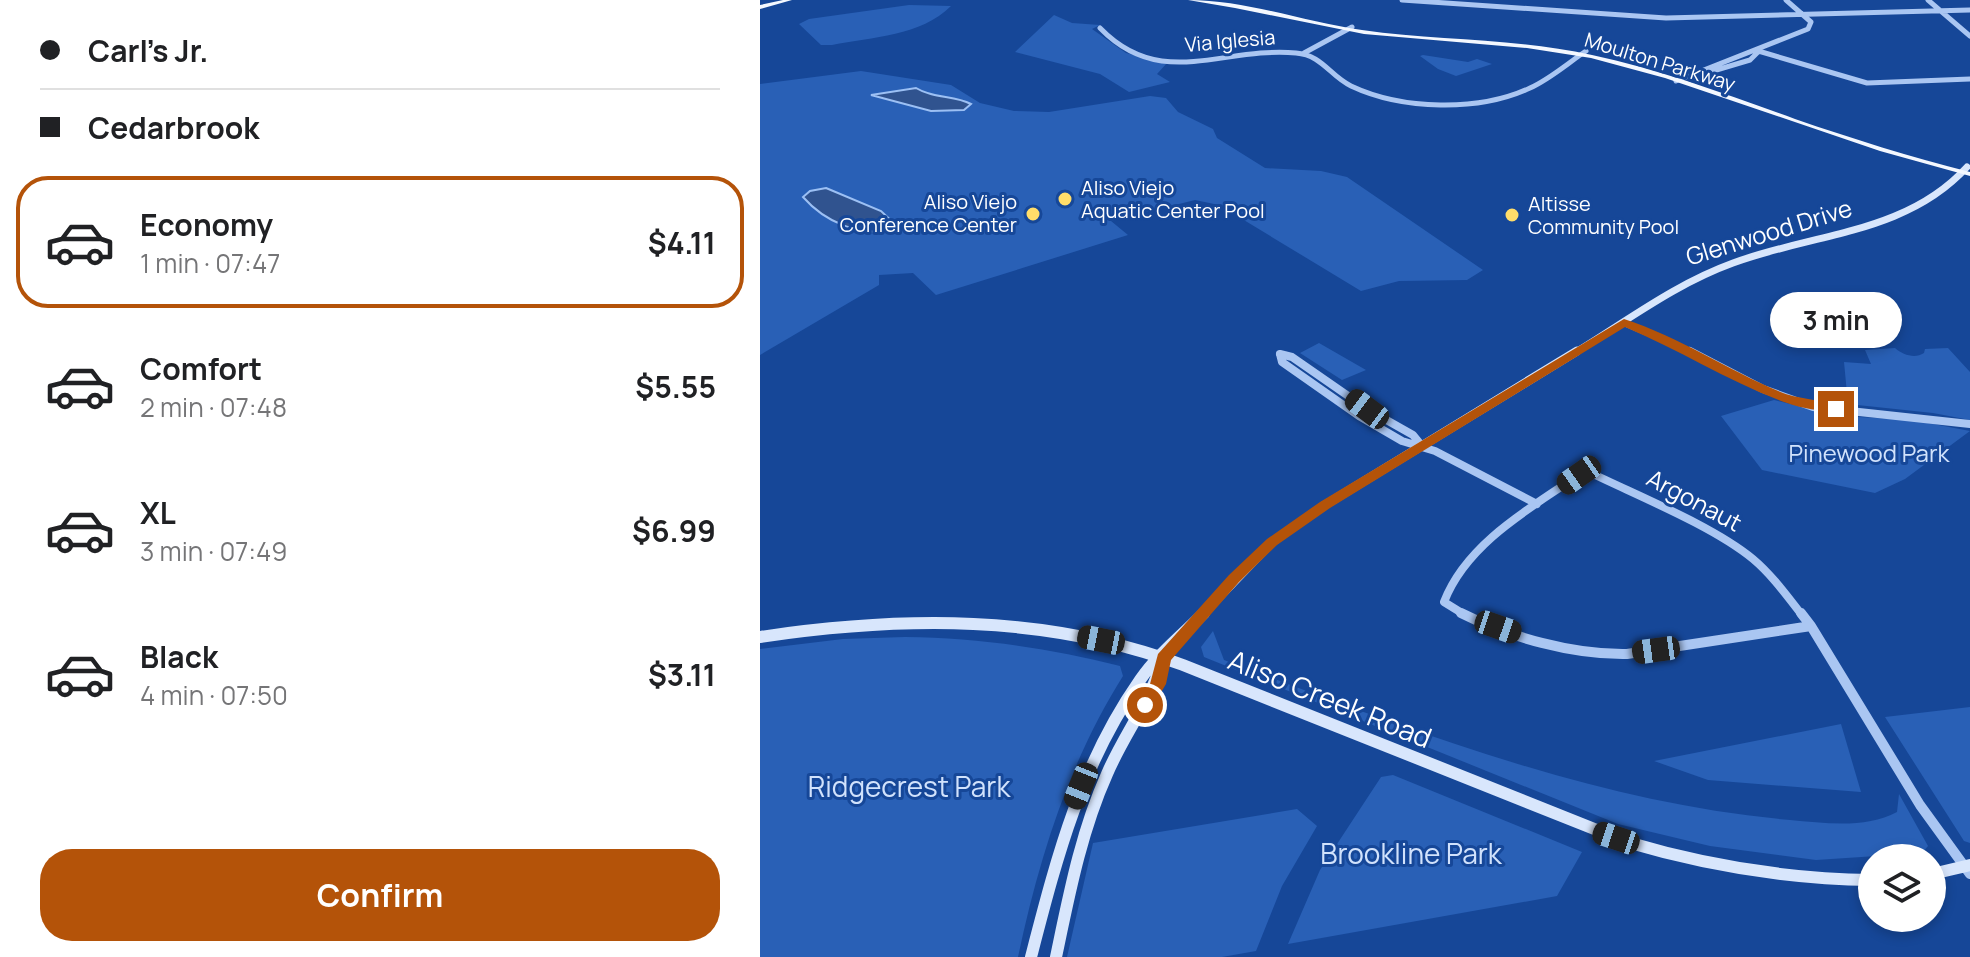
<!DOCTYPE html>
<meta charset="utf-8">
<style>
:root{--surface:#fff;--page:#f6f6f6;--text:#202124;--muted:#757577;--line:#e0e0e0;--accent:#b45309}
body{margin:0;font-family:Manrope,sans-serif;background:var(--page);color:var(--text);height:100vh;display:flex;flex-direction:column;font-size:30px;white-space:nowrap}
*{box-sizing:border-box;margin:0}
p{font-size:26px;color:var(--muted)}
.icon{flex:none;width:44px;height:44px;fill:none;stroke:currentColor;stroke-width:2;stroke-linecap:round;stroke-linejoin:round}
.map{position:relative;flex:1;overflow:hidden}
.details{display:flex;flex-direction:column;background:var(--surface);width:760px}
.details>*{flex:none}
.guide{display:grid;align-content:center;height:176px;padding:0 40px;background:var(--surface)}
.fabs{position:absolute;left:1098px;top:844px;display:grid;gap:16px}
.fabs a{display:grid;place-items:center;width:88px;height:88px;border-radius:50%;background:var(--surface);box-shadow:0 4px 12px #0003;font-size:40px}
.end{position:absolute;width:36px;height:36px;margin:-18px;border:10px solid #b45309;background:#fff;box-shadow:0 0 0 4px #fff}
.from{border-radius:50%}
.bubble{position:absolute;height:56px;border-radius:28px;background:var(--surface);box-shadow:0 4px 12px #0003;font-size:26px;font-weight:700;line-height:56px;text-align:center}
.car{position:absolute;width:24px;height:48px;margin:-24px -12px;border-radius:10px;box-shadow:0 0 6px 2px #0007;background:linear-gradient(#222 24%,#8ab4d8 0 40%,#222 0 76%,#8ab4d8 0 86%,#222 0)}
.guide b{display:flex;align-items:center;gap:28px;height:76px;font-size:30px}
.guide b+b{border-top:2px solid var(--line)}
.guide i{width:20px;height:20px;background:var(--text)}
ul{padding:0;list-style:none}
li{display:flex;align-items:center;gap:24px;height:132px;margin:0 16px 12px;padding:0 24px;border:4px solid transparent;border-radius:32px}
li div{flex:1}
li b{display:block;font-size:30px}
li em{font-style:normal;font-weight:700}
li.current{border-color:var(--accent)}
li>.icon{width:72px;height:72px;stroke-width:1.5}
.cta{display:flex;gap:16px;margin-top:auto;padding:16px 40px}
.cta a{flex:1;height:92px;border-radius:32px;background:var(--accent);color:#fff;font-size:32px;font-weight:700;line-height:92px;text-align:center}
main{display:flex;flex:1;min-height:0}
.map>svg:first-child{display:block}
.green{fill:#2960b6}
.water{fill:#30538f;stroke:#9cc0f4;stroke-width:2}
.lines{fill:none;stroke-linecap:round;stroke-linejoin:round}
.tertiary-far3{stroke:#aac6f2;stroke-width:5}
.tertiary-far2{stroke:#aac6f2;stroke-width:6}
.tertiary-far1{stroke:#aac6f2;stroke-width:8}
.tertiary{stroke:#aac6f2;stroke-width:10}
.secondary-far2{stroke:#d8e6fc;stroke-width:7}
.secondary-far1{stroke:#d8e6fc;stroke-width:9}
.secondary{stroke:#d8e6fc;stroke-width:12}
.primary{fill:#f4f8ff;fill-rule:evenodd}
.route{fill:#b45309}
.poi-dot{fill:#ffdd6a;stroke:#164798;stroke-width:3}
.labels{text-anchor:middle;stroke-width:6;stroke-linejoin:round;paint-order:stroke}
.far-street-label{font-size:20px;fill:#fff;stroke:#164798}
.far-poi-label{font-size:20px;fill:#fff;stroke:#164798;text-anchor:start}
.street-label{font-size:24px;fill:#fff;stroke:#164798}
.park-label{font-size:24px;fill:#d1e2fc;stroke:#164798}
.near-street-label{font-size:28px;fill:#fff;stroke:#164798}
.near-park-label{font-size:28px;fill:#d1e2fc;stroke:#164798}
</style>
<main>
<section class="details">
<div class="guide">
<b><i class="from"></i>Carl's Jr.</b>
<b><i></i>Cedarbrook</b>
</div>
<ul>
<li class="current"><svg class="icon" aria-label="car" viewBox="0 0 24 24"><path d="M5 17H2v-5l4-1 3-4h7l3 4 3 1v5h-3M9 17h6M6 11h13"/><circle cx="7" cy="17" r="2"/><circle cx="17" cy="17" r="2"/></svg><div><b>Economy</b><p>1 min · 07:47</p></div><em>$4.11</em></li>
<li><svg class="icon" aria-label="car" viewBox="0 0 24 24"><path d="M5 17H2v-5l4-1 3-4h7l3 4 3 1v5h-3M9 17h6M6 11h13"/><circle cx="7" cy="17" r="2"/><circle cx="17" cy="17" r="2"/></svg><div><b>Comfort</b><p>2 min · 07:48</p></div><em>$5.55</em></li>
<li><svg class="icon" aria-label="car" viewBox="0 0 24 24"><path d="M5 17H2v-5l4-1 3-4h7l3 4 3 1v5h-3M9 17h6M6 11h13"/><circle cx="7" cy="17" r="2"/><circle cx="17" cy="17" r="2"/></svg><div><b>XL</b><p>3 min · 07:49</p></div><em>$6.99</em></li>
<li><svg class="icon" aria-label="car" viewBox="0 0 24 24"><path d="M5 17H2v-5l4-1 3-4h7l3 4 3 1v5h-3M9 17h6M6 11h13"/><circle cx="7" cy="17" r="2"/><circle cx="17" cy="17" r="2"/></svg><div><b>Black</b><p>4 min · 07:50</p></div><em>$3.11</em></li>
</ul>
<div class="cta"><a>Confirm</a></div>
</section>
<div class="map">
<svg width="1210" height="957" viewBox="0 0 1210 957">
<rect width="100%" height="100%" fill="#164798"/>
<!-- green -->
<path class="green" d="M 149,5 L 191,6 C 161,36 112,37 72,45 L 61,45 L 39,24 L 49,19 Z
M 294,15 L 312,23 L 340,25 L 332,29 L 366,53 L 407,63 L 397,74 L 410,82 L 369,92 L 340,74 L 255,52 Z
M 663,55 L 708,62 L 717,59 L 732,64 L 696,76 L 678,69 L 660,56 Z
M 101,71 L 191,85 L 220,103 L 254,111 L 289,112 L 390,96 L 406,98 L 418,112 L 453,129 L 457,138 L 505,168 L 561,171 L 587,177 L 723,270 L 707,280 L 639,281 L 601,291 L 459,205 L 435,200 L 351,221 L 368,235 L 176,295 L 153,273 L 119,275 L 119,285 L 0,355 L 0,84 Z
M 559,343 L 606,370 L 582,380 L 540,353 Z
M 1135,348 C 1143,355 1155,359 1164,353 L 1165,349 L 1188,348 L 1210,372 L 1210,420 L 1173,413 L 1088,404 L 1084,362 L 1111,364 L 1105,350 Z
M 1014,400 L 1080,416 L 1152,420 L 1210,431 L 1145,479 L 1115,493 L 1002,470 L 961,416 Z
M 453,631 L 464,660 C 647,728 834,803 1030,820 C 1065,823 1106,829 1137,812 L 1139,794 L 1168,846 L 1162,853 L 1056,860 L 950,846 L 858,824 L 444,657 L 441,647 Z
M 145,637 C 219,638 289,648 360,666 L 363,676 C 309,762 279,858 258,957 L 0,957 L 0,649 L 83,639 Z
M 1210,707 L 1210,843 L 1204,841 L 1125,717 Z
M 1081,724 L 1101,792 L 948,780 L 894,761 Z
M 633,775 L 822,852 L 797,896 L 528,944 L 560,870 L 621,777 Z
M 537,809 L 557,826 L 522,886 L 496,951 L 462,957 L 307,957 L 333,843 Z"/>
<!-- water -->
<path class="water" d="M 156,88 C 174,99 194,95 211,104 L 204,110 L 171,111 L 111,95 Z
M 66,188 L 121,211 L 135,224 L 134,228 C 101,239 64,221 43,197 L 50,191 Z"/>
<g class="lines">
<!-- tertiary-far3 -->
<path class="tertiary-far3" d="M 642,0 L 906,18 L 1210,10
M 1168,0 L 1210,36
M 340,28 C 401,91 463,46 536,53 C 562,55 570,76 591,86 C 642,110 719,112 770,88 C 790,79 808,63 826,51
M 995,50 L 1107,83 L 1210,79
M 544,53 L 592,27
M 953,71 L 990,60 L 998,52
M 916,81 L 1048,29 L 1051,22 L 1026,0"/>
<!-- tertiary-far2 -->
<path class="tertiary-far2" d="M 864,323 L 934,353"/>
<!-- tertiary-far1 -->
<path class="tertiary-far1" d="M 930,351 L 1003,389 L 1053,407 L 1210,424
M 520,354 L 522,362 L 599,416 L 642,441 L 675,451 L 777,504
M 520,354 L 532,357 L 607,409 L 653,435 L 662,446
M 705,615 L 684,602 C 706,544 770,508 819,475 L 829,472 C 878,496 953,526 993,559 C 1012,575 1027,596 1042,615"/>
<!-- tertiary -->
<path class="tertiary" d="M 701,613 C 749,637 813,655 867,654 L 1051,626
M 1041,613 L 1051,626
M 1051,626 L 1160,805 L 1210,874"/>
<!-- secondary-far2 -->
<path class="secondary-far2" d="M 814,353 C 867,321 915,284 973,263 C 1054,233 1146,234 1207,167"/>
<!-- secondary-far1 -->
<path class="secondary-far1" d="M 442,615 L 512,542 L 565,505 L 817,351"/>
<!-- secondary -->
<path class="secondary" d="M 0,637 C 142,616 286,614 423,665 L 867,842 C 948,866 1028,879 1112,880
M 1172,874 L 1210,865
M 271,957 C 297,857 320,766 380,680 C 397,655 423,634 444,613
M 296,957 C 309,895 321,832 347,774 C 364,734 391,701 403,658"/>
<!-- primary -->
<path class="primary" d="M 23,0 L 32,0 L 0,9 L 0,5 Z
M 428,0 C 487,0 544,22 602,30 C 679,41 756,38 832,55 C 901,70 969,95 1035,119 C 1093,139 1151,157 1210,172 L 1210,176 L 1120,151 L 905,78 L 831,58 L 767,48 L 604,34 L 475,8 Z"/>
</g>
<!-- route -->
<path class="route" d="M 864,319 C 920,337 969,371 1023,393 C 1041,400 1067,399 1082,409 L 1076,413 C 1060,410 1043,409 1027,403 C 971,383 920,350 865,327 L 570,508 L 517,545 L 479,582 L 411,660 L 406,684 L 391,709 L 380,709 L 377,705 L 390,684 L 398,654 L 469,575 L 507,539 L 560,502 Z"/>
<!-- markers -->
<g class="poi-dot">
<circle cx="305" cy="199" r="8"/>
<circle cx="273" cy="214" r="8"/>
<circle cx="752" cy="215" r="8"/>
</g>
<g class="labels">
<!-- far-street labels -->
<g class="far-street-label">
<text transform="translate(470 41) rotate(-5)" y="7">Via Iglesia</text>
<text transform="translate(900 62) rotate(17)" y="7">Moulton Parkway</text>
</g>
<!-- far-poi labels -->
<g class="far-poi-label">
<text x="321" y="195">Aliso Viejo<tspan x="321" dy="23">Aquatic Center Pool</tspan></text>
<text x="257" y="209" text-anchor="end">Aliso Viejo<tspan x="257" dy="23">Conference Center</tspan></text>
<text x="768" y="211">Altisse<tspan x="768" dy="23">Community Pool</tspan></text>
</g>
<!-- street labels -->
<g class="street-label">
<text transform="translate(1009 233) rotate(-17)" y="8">Glenwood Drive</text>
<text transform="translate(934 501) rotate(28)" y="8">Argonaut</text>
</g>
<!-- park labels -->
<g class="park-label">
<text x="1109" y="462">Pinewood Park</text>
</g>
<!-- near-street labels -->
<g class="near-street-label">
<text transform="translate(570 699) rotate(22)" y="10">Aliso Creek Road</text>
</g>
<!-- near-park labels -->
<g class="near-park-label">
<text x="149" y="797">Ridgecrest Park</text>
<text x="651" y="864">Brookline Park</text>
</g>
</g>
</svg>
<div class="fabs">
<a><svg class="icon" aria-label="layers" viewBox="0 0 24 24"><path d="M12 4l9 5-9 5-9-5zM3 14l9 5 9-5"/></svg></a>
</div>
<i class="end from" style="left:385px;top:705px"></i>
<i class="end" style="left:1076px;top:409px"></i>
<div class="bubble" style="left:1010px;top:292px;width:132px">3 min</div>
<i class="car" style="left:607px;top:409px;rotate:307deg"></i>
<i class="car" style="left:819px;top:475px;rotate:235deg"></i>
<i class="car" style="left:738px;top:627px;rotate:109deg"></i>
<i class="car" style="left:341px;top:640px;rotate:281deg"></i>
<i class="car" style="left:896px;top:650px;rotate:262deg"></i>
<i class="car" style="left:321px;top:786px;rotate:202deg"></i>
<i class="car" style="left:856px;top:838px;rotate:288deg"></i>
</div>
</main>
